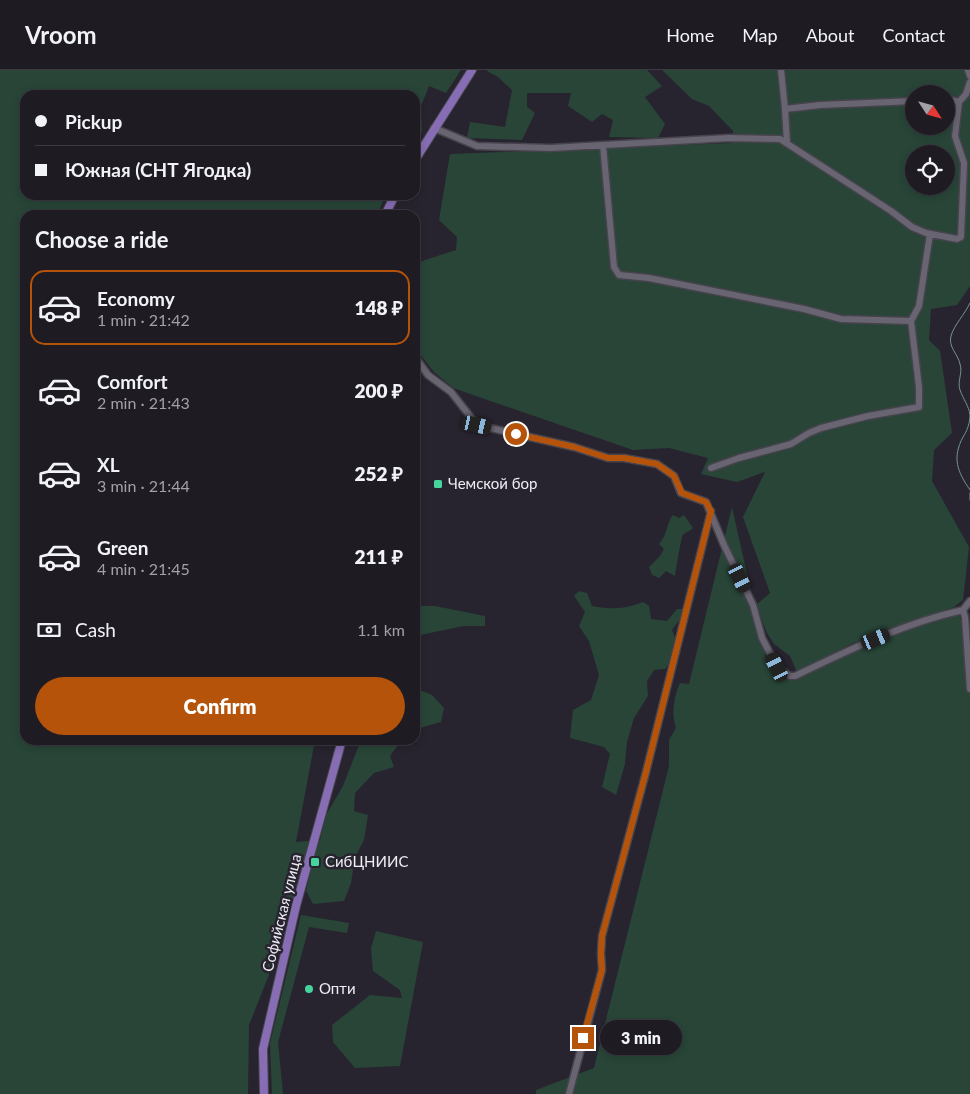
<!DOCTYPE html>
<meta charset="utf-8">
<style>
:root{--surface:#1e1b23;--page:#26242b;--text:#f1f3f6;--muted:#a1a1a6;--line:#3c3941;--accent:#b45309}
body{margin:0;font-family:Lato,sans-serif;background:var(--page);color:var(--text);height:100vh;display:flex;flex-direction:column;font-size:19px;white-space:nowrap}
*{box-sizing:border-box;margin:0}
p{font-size:16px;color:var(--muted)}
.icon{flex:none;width:28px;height:28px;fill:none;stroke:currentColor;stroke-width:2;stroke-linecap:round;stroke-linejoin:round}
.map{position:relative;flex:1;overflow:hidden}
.sheet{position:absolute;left:20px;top:140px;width:400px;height:535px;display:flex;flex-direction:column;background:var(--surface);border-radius:15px;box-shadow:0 2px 8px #0003,0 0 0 1px var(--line)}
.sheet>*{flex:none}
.banner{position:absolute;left:20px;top:20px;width:400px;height:110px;border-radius:15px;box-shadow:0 2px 8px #0003,0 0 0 1px var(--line);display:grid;align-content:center;height:110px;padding:0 15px;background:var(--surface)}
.needle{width:32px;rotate:126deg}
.buttons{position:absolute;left:905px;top:15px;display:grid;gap:10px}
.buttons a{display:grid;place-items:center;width:50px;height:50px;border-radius:50%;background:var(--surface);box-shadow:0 2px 8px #0003,0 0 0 1px var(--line);font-size:25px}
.end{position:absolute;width:22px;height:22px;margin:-11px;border:6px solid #b45309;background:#fff;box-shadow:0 0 0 2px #fff}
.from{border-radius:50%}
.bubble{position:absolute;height:35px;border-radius:18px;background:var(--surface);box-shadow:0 2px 8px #0003,0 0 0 1px var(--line);font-size:16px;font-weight:800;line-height:35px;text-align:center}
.car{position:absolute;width:15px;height:30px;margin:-15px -8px;border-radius:6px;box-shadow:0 0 4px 1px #0007;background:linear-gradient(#222 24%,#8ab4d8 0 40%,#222 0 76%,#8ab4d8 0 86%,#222 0)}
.banner b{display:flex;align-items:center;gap:18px;height:48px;font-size:19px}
.banner b+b{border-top:1px solid var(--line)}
.banner i{width:12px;height:12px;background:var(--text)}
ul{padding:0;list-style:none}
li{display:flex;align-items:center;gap:15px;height:75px;margin:0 10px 8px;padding:0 5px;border:2px solid transparent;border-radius:15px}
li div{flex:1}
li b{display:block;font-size:19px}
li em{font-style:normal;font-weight:800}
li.selected{border-color:var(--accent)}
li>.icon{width:45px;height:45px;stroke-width:1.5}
h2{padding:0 15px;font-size:22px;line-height:60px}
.pay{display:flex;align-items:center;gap:12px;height:55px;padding:0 15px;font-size:19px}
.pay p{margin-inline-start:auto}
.action{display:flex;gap:10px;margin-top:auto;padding:10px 15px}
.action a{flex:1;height:58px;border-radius:30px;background:var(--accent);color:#fff;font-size:20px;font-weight:800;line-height:58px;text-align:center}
header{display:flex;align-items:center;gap:30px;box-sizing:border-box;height:70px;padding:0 25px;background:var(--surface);border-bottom:1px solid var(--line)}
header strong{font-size:24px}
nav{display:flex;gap:28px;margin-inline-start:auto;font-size:18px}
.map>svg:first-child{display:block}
.green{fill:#284538;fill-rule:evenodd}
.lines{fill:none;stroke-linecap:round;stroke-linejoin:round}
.stream{stroke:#729688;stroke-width:1}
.minor-casing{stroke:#46434c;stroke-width:9}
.major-casing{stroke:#46434c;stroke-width:10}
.minor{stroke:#686471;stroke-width:6}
.major{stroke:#876db3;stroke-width:8}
.route{stroke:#b45309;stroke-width:6}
.poi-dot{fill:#46d49e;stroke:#28242f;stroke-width:2}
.labels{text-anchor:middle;stroke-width:5;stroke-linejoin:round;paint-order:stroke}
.poi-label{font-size:15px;fill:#eeecf4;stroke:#28242f;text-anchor:start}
.street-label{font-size:15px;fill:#eeecf4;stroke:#28242f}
</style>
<header>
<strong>Vroom</strong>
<nav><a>Home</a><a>Map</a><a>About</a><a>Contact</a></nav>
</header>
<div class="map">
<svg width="970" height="1024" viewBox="0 0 970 1024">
<rect width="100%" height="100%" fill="#28242f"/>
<!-- green -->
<path class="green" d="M 0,0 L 461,0 L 446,23 L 429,16 L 421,36 L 422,62 L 415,74 L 415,25 L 25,25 L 25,125 L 386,125 L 377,145 L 25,145 L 25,670 L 315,670 L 296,772 L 320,770 L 326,745 L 343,716 L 361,670 L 402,670 L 390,686 L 394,697 L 374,703 L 355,723 L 354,741 L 368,745 L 364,770 L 355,787 L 351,813 L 344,831 L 313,834 L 306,821 L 311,799 L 249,955 L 248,1024 L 0,1024 Z
M 488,0 L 647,0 L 662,16 L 645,27 L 665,54 L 658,68 L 609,67 L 613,50 L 602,44 L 592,52 L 568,36 L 571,23 L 527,23 L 527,37 L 535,43 L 522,70 L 467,68 L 470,52 L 505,57 L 512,20 L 498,7 L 487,1 Z
M 662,0 L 970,0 L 970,216 L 957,235 L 931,239 L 929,270 L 940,281 L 952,363 L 934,380 L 932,411 L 969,477 L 963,530 L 954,537 L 853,573 L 797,602 L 790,586 L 774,574 L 767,563 L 756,535 L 770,523 L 743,447 L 765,402 L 737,412 L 701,404 L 708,388 L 669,378 L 633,380 L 453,318 L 434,302 L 415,278 L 415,200 L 422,191 L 456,180 L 457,167 L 439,150 L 450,84 L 732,73 L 733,61 L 709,36 L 692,29 ZM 914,24 L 946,24 L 946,56 L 914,56 ZM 914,84 L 946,84 L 946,116 L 914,116 Z
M 732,437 L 767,593 L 782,609 L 795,610 L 859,576 L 959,543 L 964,562 L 970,562 L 970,1024 L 536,1024 L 536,1020 L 594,998 L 669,696 L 669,670 L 676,658 C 671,644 674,626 680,613 L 689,614 Z
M 673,445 L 679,448 L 684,445 L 693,458 C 690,461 686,462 683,465 C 681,467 676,500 675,506 L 666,501 L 659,508 L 652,505 L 649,497 L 660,486 L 664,479 L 659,474 C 667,466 666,454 673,445 Z
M 579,521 L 587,523 L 592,536 C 613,540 624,539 643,532 L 649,536 L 651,549 L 667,551 L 677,539 L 683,539 L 683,545 L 672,560 C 679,574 675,588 665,599 L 654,600 L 647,611 L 648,626 L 634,648 L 627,672 L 625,694 L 616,725 L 602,717 L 610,684 L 604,677 L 570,668 L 573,640 L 591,630 L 599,605 L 589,571 L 579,556 L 585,542 L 574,526 Z
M 415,536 L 435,536 L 485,546 L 485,556 L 464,556 L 420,565 L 415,571 Z
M 415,618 L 432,625 L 444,638 L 441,652 L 420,658 L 415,661 Z
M 301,845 L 349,853 L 347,863 L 309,857 L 278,972 L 283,1024 L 272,1024 L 270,973 Z
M 376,861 L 423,872 L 400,996 L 355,998 L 333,972 L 332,955 L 370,925 L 402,928 L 400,920 L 373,901 L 371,878 Z"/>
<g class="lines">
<!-- stream -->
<path class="stream" d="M 970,233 C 965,244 954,255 951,266 C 948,277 958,284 960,294 C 963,303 957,311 960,320 C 963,329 969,336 970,345 C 970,353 967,361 963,367 C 952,388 957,401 970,420
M 970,423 L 970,430"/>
<defs>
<path id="minor" d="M 781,0 L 785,39
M 968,0 L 970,6
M 946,29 L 959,32
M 434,58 L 477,76 L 551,78 L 729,68 L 780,69 L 891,141 L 912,157 L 926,163 L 957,169 L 961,167 L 964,93 L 955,66 L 959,32 L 966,24 L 970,12
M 787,73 L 785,39 L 820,35 L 914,31
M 603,75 L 614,197 L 619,205 L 649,208 L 804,239 L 841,249 L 911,251
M 415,287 L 428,305 L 451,322 L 477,355 L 574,377 L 608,388 L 624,388 L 657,394 L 674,406 L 681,423 L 706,432 L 724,475 L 753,535 L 762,568 L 777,597 L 790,606 L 795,606 C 849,580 904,553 963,540 L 965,547 L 970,619
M 711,398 L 739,388 L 791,374 L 809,363 L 821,358 L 868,346 L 919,337 L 919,317 L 911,251 L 919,236 L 930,164
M 963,540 L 970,531
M 569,1024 L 602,900 L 601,884 L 602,866 L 646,702 L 711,441"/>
<path id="major" d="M 415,90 L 472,0
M 385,145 L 395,125
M 264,1024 L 263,979 L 296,836 L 342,670"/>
</defs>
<!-- minor casing -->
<use href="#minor" class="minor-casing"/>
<!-- major casing -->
<use href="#major" class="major-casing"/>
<!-- minor -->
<use href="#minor" class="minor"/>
<!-- major -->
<use href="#major" class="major"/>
</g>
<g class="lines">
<!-- route -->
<path class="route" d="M 516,364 L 574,377 L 608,388 L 624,388 L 657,394 L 674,406 L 682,423 L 706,432 L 711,441 L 646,702 L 602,866 L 601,884 L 602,900 L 583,968"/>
</g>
<!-- markers -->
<g class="poi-dot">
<rect x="433" y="409" width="10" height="10" rx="2.5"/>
<rect x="310" y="787" width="10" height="10" rx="2.5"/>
<circle cx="309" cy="919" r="5"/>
</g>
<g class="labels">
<!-- poi labels -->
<g class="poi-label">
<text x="448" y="419">Чемской бор</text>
<text x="325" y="797">СибЦНИИС</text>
<text x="319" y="924">Опти</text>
</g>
<!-- street labels -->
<g class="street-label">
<text transform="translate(282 843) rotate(-76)" y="5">Софийская улица</text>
</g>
</g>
</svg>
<div class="buttons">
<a><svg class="needle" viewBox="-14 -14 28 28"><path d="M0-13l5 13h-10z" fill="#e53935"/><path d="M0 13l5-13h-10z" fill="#a1a1a6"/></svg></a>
<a><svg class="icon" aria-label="locate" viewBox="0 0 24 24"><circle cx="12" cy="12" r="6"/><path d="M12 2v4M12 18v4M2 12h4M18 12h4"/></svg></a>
</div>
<i class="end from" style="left:516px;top:364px"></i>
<i class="end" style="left:583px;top:968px"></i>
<div class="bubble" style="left:600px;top:950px;width:82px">3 min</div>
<i class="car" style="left:477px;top:355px;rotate:103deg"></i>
<i class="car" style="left:740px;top:508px;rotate:154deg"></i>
<i class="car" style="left:876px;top:569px;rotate:68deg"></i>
<i class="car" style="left:777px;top:597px;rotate:333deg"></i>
<div class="banner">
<b><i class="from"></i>Pickup</b>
<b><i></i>Южная (СНТ Ягодка)</b>
</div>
<section class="sheet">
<h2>Choose a ride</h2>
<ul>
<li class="selected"><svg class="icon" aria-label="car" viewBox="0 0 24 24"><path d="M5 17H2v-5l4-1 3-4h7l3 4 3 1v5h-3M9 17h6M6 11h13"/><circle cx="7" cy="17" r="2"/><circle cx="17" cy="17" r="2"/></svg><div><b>Economy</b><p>1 min · 21:42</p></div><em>148 ₽</em></li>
<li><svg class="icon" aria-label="car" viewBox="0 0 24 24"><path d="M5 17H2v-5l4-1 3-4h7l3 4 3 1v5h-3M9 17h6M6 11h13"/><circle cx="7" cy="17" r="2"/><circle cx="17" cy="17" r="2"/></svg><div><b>Comfort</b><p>2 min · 21:43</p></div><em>200 ₽</em></li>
<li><svg class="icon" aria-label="car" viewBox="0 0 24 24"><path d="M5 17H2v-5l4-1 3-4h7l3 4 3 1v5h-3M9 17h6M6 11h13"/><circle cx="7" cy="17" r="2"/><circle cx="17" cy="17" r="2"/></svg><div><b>XL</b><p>3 min · 21:44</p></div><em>252 ₽</em></li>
<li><svg class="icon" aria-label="car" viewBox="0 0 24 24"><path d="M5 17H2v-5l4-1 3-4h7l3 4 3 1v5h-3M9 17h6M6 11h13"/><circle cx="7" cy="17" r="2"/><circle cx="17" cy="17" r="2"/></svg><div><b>Green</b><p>4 min · 21:45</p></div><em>211 ₽</em></li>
</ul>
<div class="pay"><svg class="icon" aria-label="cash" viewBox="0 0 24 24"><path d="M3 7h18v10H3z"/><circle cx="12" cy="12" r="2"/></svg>Cash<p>1.1 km</p></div>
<div class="action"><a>Confirm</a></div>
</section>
</div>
